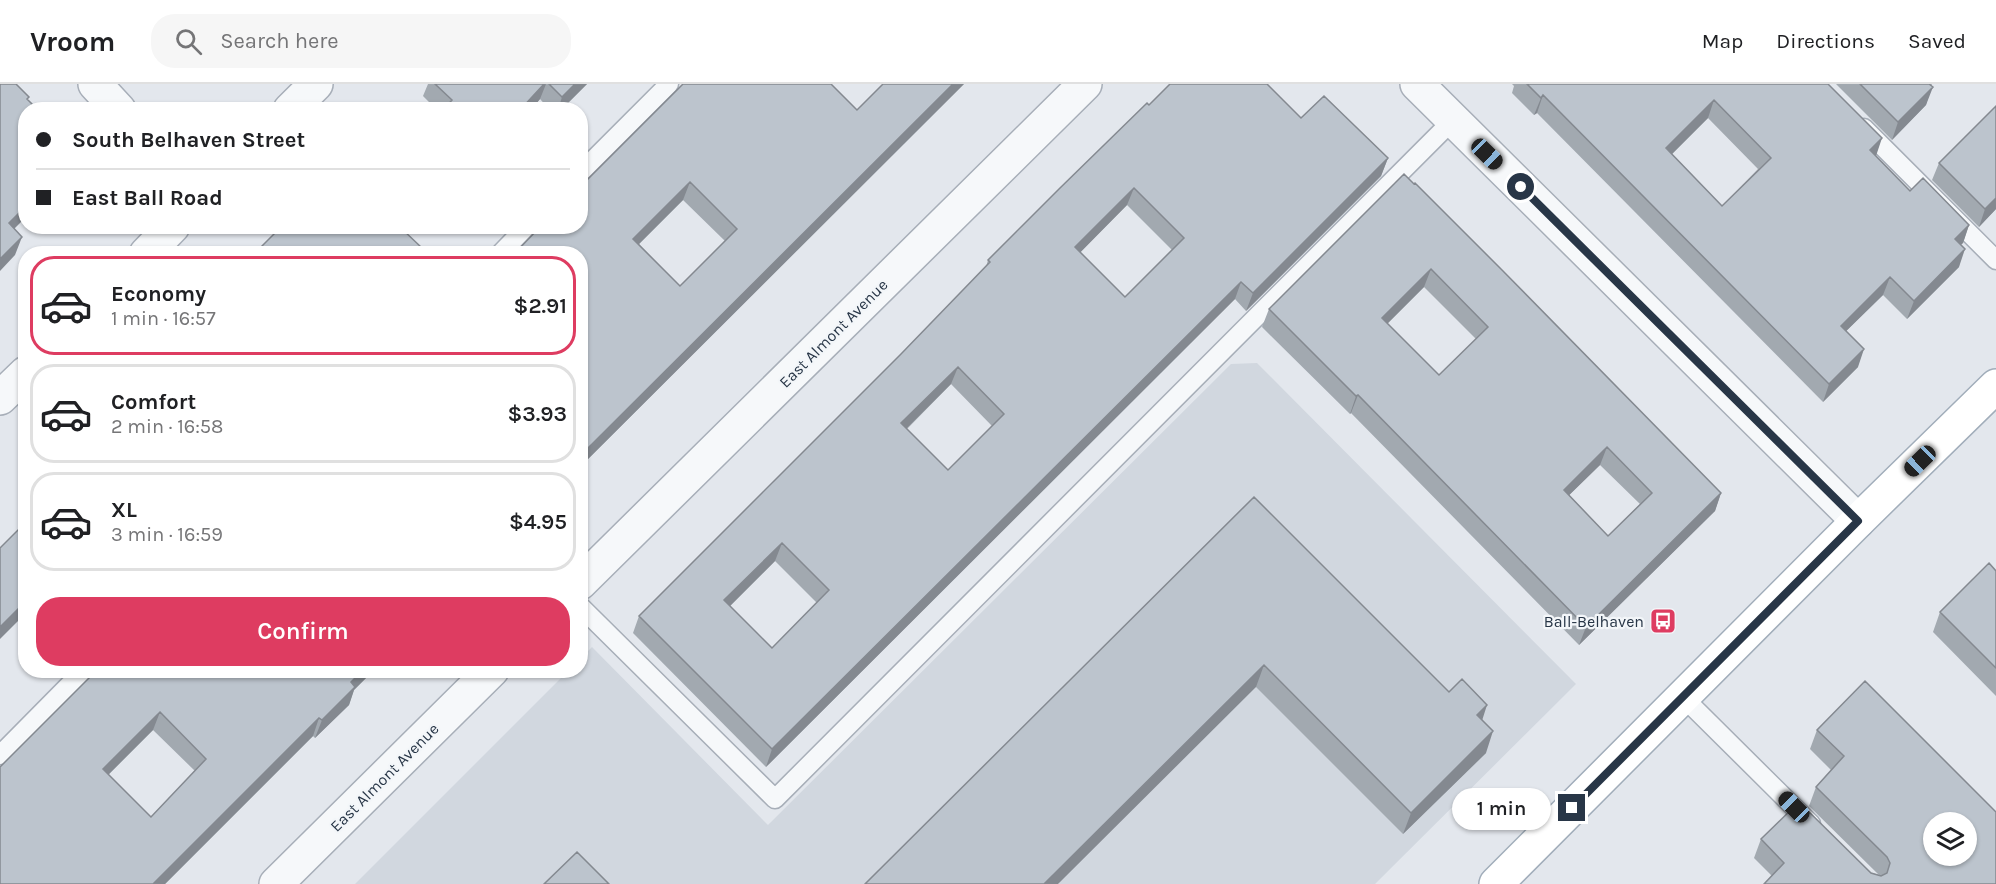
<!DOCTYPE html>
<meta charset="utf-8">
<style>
:root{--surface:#fff;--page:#f6f6f6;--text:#202124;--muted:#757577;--line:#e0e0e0;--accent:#de3c61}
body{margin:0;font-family:Karla,sans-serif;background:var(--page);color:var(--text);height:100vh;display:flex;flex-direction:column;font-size:22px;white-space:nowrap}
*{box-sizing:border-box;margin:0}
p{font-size:20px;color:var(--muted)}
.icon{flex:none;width:33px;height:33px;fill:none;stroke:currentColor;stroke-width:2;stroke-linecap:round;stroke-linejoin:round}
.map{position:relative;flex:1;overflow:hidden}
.details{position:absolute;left:18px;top:162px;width:570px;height:432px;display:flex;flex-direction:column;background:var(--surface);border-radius:24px;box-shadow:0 2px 4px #0004}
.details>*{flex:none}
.hud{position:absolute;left:18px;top:18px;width:570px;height:132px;border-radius:24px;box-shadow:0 2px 4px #0004;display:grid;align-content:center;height:132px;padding:0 18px;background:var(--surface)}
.controls{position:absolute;left:1923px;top:728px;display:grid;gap:12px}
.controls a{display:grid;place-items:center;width:54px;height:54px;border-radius:50%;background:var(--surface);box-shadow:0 2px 4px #0004;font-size:30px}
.end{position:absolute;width:27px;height:27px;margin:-14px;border:8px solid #283647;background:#fff;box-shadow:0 0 0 3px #fff}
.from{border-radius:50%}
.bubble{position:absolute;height:42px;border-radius:21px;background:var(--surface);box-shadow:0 2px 4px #0004;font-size:20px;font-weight:600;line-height:42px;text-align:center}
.car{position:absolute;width:18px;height:36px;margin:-18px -9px;border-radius:8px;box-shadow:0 0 4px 2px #0007;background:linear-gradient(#222 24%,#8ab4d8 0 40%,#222 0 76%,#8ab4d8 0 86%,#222 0)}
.hud b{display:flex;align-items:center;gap:21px;height:57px;font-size:22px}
.hud b+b{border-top:2px solid var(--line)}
.hud i{width:15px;height:15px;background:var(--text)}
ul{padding:10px 0 0;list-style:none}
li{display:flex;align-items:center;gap:18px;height:99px;margin:0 12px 9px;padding:0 6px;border:3px solid var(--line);border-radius:24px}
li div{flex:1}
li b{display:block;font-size:22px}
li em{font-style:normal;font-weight:600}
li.selected{border-color:var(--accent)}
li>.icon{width:54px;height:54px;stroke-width:1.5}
.primary-button{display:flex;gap:12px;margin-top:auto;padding:12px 18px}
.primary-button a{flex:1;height:69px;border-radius:24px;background:var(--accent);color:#fff;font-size:24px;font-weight:600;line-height:69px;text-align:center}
header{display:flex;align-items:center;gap:36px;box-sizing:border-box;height:84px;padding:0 30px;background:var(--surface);border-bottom:2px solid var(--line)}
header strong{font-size:28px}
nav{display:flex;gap:33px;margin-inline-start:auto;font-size:21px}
.search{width:420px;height:54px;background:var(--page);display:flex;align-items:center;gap:15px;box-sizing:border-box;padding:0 21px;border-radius:24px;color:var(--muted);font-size:22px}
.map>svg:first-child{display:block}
.built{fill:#d1d7df}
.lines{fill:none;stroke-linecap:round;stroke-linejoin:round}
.service-casing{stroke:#a7aeb8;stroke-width:21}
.minor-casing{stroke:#a7aeb8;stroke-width:36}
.primary-casing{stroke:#a1adba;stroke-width:36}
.service{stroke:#f6f8fa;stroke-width:18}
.minor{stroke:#f6f8fa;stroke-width:33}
.primary{stroke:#fff;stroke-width:33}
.wall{fill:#a2a9b0;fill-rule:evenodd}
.shaded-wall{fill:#848990}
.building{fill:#bcc4cd;stroke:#848990;stroke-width:1.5;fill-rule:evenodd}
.route{stroke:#283647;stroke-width:8}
.labels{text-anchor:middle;stroke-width:4.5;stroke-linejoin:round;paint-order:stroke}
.street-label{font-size:16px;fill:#283647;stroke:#f3f6f9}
.poi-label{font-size:16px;fill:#283647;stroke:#f3f6f9;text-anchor:end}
</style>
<header>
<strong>Vroom</strong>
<div class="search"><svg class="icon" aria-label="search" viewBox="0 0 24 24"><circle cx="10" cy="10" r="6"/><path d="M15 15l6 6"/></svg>Search here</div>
<nav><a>Map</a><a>Directions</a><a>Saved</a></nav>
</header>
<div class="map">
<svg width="1996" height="800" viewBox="0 0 1996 800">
<rect width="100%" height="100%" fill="#e3e7ed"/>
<!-- built -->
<path class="built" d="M 1257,279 L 1576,600 L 1375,800 L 355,800 L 568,587 L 580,586 L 581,574 L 592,563 L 768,741 L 1231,280 Z"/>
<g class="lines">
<defs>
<path id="service" d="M 1864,44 L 1996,176
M 580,89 L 669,0
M 500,170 L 527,142
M 580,522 L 775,715 L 1453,36
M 1683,613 L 1811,740
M 0,671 L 84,586"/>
<path id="minor" d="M 95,0 L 119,26
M 1417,0 L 1858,437
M 290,26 L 316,0
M 146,170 L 173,142
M 0,314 L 26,289
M 580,499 L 1085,0
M 276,800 L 492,586"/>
<path id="primary" d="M 1496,800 L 1858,437 L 1996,302"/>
</defs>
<!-- service casing -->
<use href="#service" class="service-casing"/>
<!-- minor casing -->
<use href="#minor" class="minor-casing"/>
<!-- primary casing -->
<use href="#primary" class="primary-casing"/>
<!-- service -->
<use href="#service" class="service"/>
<!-- minor -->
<use href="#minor" class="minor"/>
<!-- primary -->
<use href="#primary" class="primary"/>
</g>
<!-- wall -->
<path class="wall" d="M 428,0 L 587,0 L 561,26 L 550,26 L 540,15 L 531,26 L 437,26 L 423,12 Z
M 964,0 L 580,383 L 580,170 L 514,170 L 857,26 ZM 683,116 L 725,157 L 680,202 L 639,160 Z
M 1512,0 L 1828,0 L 1875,72 L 1910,107 L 1969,141 L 1963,159 L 1961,160 L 1959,183 L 1907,235 L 1883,211 L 1846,247 L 1858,283 L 1823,318 L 1537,29 L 1534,31 L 1512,9 L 1514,2 ZM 1708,34 L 1758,85 L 1722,122 L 1672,70 Z
M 1836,0 L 1932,0 L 1931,2 L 1926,21 L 1892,56 Z
M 1149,21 L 1301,34 L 1388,74 L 1381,92 L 1246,227 L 1235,215 L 766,683 L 633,549 L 639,532 L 901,270 L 986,183 L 988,176 ZM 1127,121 L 1172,166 L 1125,213 L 1080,168 ZM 951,300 L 992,342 L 948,386 L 907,345 ZM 775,477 L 817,519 L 772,564 L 730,522 Z
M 1996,22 L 1996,125 L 1979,143 L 1932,96 L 1939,79 Z
M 1404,90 L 1721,409 L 1715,427 L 1579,561 L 1351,329 L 1350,330 L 1262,243 L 1269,225 ZM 1424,203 L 1476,255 L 1439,291 L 1387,240 ZM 1600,381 L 1640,420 L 1608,452 L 1569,411 Z
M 1254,413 L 1449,608 L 1482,636 L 1486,669 L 1403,750 L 1256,603 Z
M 1996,487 L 1996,612 L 1933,548 L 1940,528 Z
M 97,586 L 374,586 L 354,606 L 349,621 L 315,654 L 313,652 L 165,800 L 0,800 ZM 153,646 L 195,687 L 151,733 L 108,691 Z
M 1817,646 L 1996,800 L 1772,792 L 1754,774 L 1761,755 L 1879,791 L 1809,722 L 1816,703 L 1831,686 L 1810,665 Z"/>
<!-- shaded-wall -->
<path class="shaded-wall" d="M 544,0 L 546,0 L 540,15 L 531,26 L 520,26 Z
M 575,0 L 587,0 L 561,26 L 558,26 L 562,13 Z
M 953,0 L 964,0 L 580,383 L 580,372 Z
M 1933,3 L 1926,21 L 1892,56 L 1898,38 Z
M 1543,11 L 1537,29 L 1534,31 L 1541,14 Z
M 1714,16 L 1708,34 L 1660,82 L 1666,64 Z
M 1882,54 L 1876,72 L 1863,84 L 1870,66 Z
M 1388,74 L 1381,92 L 1246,227 L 1253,209 Z
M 690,98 L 683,116 L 627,172 L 633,155 Z
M 1134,104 L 1127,121 L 1068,181 L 1075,163 Z
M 1996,114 L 1996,125 L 1979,143 L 1985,125 Z
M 26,122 L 26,133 L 2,157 L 9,139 Z
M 1969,141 L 1963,159 L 1949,172 L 1955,155 Z
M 404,142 L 415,142 L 396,163 L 402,145 Z
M 22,153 L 15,171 L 0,187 L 0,175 Z
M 1965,165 L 1959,183 L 1907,235 L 1914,217 Z
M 1431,185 L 1424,203 L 1375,252 L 1382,234 Z
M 1890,193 L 1883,211 L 1834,259 L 1841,242 Z
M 1241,198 L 1235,215 L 766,683 L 772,665 Z
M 1864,265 L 1858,283 L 1823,318 L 1829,300 Z
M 958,283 L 951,300 L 894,357 L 901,339 Z
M 1358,311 L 1351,329 L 1350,330 L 1356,312 Z
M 1607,363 L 1600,381 L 1557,423 L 1564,406 Z
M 1721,409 L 1715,427 L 1579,561 L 1586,543 Z
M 782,459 L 775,477 L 718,534 L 724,516 Z
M 24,519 L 26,519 L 26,537 L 18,537 L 0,555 L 0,543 Z
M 1264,581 L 1256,603 L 1058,800 L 1044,800 Z
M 363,586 L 374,586 L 354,606 L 349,621 L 315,654 L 322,636 L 351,598 Z
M 1487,621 L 1480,643 L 1477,631 Z
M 160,628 L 153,646 L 96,703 L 103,685 Z
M 319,634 L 313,652 L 165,800 L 153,800 Z
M 1493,647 L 1486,669 L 1403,750 L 1411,729 Z"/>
<!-- building -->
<path class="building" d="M 0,0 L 16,0 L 29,13 L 27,15 L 38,26 L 26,26 L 26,122 L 9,139 L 22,153 L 0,175 Z
M 435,0 L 544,0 L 520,26 L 443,26 L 452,16 Z
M 549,0 L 575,0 L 562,13 Z
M 683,0 L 831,0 L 857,26 L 883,0 L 953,0 L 580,372 L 580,170 L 514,170 L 541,142 L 580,142 L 580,103 ZM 690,98 L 737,145 L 680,202 L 633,155 Z
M 1170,0 L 1267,0 L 1301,34 L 1324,12 L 1388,74 L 1253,209 L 1241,198 L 772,665 L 639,532 L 901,270 L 990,178 L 988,176 L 1059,105 L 1147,19 L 1149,21 ZM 1134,104 L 1184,154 L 1125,213 L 1075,163 ZM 958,283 L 1004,330 L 948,386 L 901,339 ZM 782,459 L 829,506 L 772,564 L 724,516 Z
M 1527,0 L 1828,0 L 1882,54 L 1870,66 L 1910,107 L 1923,94 L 1969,141 L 1955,155 L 1965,165 L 1914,217 L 1890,193 L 1841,242 L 1864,265 L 1829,300 L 1543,11 L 1541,14 ZM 1714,16 L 1771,74 L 1722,122 L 1666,64 Z
M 1860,0 L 1929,0 L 1933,3 L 1898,38 Z
M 1996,22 L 1996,114 L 1985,125 L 1939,79 Z
M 1404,90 L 1414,100 L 1415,99 L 1502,186 L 1721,409 L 1586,543 L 1358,311 L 1356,312 L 1269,225 ZM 1431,185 L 1488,243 L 1439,291 L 1382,234 ZM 1607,363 L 1652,409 L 1608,452 L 1564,406 Z
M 282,142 L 404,142 L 402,145 L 422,164 L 416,170 L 260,170 L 257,167 Z
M 1254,413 L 1449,608 L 1462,595 L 1487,621 L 1477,631 L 1493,647 L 1411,729 L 1264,581 L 1044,800 L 865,800 Z
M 26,438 L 26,519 L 24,519 L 0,543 L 0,464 Z
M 1989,479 L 1996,487 L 1996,584 L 1940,528 Z
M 97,586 L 363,586 L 351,598 L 355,603 L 322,636 L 319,634 L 153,800 L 0,800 L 0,683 ZM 160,628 L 206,675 L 151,733 L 103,685 Z
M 1865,597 L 1996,728 L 1996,800 L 1764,800 L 1784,779 L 1761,755 L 1799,718 L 1871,789 L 1881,792 L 1887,789 L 1890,779 L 1887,773 L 1816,703 L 1844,672 L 1817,646 ZM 1934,738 L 1966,738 L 1966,771 L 1934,771 Z
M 577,768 L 609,800 L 544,800 Z"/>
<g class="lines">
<!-- route -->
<path class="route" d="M 1521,103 L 1858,437 L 1572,724"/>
</g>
<!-- icons -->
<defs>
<symbol id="bus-square" viewBox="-11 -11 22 22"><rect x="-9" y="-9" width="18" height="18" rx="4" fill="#de3c61" stroke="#f3f6f9"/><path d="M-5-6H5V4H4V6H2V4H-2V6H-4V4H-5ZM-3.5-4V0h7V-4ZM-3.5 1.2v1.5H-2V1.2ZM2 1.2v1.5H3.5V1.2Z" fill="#fff"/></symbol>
</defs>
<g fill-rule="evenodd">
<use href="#bus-square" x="1648" y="522" width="30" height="30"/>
</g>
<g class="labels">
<!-- street labels -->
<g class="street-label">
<text transform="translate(833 249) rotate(-45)" y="6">East Almont Avenue</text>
<text transform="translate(384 693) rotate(-45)" y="6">East Almont Avenue</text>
</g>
<!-- poi labels -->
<g class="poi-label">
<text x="1644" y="543">Ball-Belhaven</text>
</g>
</g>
</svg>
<div class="controls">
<a><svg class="icon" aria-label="layers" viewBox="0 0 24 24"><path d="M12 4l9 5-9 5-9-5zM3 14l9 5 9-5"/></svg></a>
</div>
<i class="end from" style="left:1521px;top:103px"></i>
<i class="end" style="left:1572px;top:724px"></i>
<div class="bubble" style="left:1452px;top:704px;width:99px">1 min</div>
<i class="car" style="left:1487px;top:70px;rotate:134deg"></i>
<i class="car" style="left:1920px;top:377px;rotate:226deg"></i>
<i class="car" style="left:1794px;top:723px;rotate:315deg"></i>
<div class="hud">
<b><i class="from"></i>South Belhaven Street</b>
<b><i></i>East Ball Road</b>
</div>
<section class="details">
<ul>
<li class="selected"><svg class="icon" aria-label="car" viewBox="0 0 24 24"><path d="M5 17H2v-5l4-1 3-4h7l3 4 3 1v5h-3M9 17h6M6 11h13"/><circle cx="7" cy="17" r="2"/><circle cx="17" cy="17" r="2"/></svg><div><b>Economy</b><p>1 min · 16:57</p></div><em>$2.91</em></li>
<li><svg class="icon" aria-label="car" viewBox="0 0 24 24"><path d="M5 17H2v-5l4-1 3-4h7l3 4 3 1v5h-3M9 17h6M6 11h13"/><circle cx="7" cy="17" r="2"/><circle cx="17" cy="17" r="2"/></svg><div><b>Comfort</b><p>2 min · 16:58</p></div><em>$3.93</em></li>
<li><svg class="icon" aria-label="car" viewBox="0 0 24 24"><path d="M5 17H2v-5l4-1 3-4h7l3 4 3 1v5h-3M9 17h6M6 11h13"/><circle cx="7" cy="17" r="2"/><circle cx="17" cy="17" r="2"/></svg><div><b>XL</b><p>3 min · 16:59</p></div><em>$4.95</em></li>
</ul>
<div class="primary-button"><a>Confirm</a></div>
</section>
</div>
